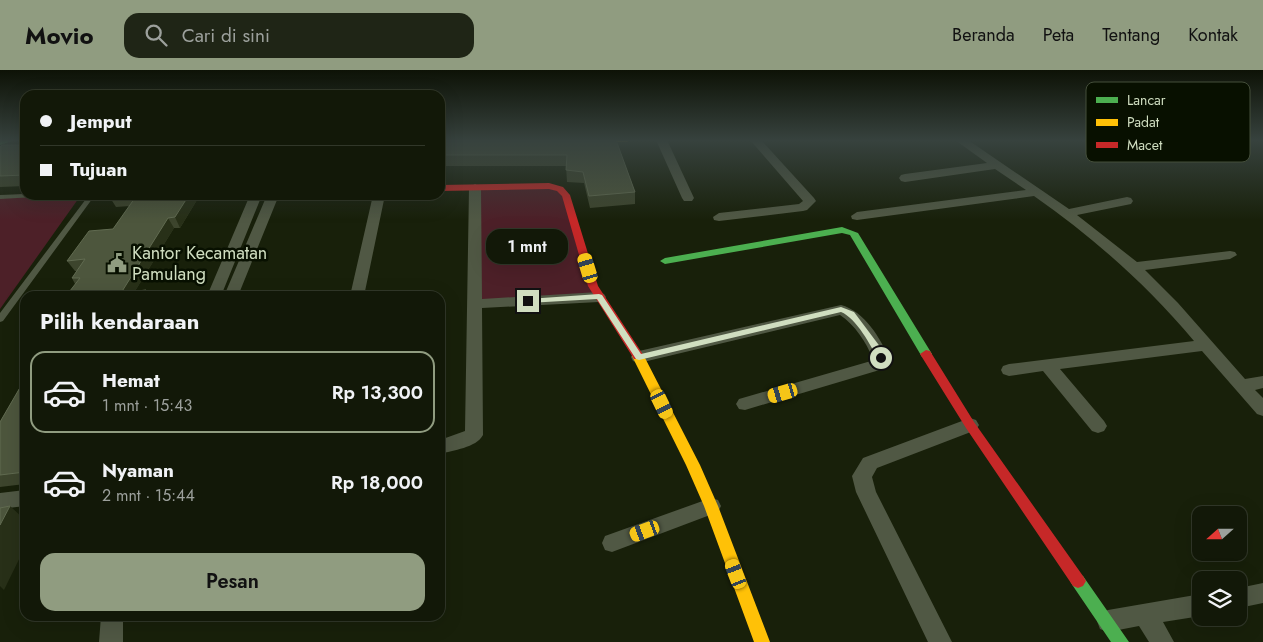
<!DOCTYPE html>
<html lang="id">
<meta charset="utf-8">
<style>
:root{--surface:#121808;--page:#1f2516;--text:#f1f3f6;--muted:#9ca09c;--line:#313729;--accent:#909c80}
body{margin:0;font-family:Jost,sans-serif;background:var(--page);color:var(--text);height:100vh;display:flex;flex-direction:column;font-size:19px;white-space:nowrap}
*{box-sizing:border-box;margin:0}
p{font-size:16px;color:var(--muted)}
.icon{flex:none;width:28px;height:28px;fill:none;stroke:currentColor;stroke-width:2;stroke-linecap:round;stroke-linejoin:round}
.map{position:relative;flex:1;overflow:hidden}
.details{position:absolute;left:20px;top:221px;width:425px;height:330px;display:flex;flex-direction:column;background:var(--surface);border-radius:15px;box-shadow:0 5px 20px #0002,0 0 0 1px var(--line)}
.details>*{flex:none}
.hud{position:absolute;left:20px;top:20px;width:425px;height:110px;border-radius:15px;box-shadow:0 5px 20px #0002,0 0 0 1px var(--line);display:grid;align-content:center;height:110px;padding:0 20px;background:var(--surface)}
.needle{width:32px;rotate:249deg}
.buttons{position:absolute;left:1192px;top:436px;display:grid;gap:10px}
.buttons a{display:grid;place-items:center;width:55px;height:55px;border-radius:10px;background:var(--surface);box-shadow:0 5px 20px #0002,0 0 0 1px var(--line);font-size:25px}
.end{position:absolute;width:22px;height:22px;margin:-11px;border:6px solid #d0dec0;background:#111;box-shadow:0 0 0 2px #111}
.from{border-radius:50%}
.bubble{position:absolute;height:35px;border-radius:15px;background:var(--surface);box-shadow:0 5px 20px #0002,0 0 0 1px var(--line);font-size:16px;font-weight:600;line-height:35px;text-align:center}
.car{position:absolute;width:15px;height:30px;margin:-15px -8px;border-radius:6px;box-shadow:0 0 4px 1px #0007;background:linear-gradient(#f5c518 24%,#345 0 40%,#f5c518 0 76%,#345 0 86%,#f5c518 0)}
.hud b{display:flex;align-items:center;gap:18px;height:48px;font-size:19px}
.hud b+b{border-top:1px solid var(--line)}
.hud i{width:12px;height:12px;background:var(--text)}
ul{padding:0;list-style:none}
li{display:flex;align-items:center;gap:15px;height:82px;margin:0 10px 8px;padding:0 10px;border:2px solid transparent;border-radius:15px}
li div{flex:1}
li b{display:block;font-size:19px}
li em{font-style:normal;font-weight:600}
li.current{border-color:var(--accent)}
li>.icon{width:45px;height:45px;stroke-width:1.5}
h2{padding:0 20px;font-size:22px;line-height:60px}
.cta{display:flex;gap:10px;margin-top:auto;padding:10px 20px}
.cta a{flex:1;height:58px;border-radius:15px;background:var(--accent);color:#111;font-size:20px;font-weight:600;line-height:58px;text-align:center}
header{display:flex;align-items:center;gap:30px;box-sizing:border-box;height:70px;padding:0 25px;background:var(--accent);color:#111}
header strong{font-size:24px}
nav{display:flex;gap:28px;margin-inline-start:auto;font-size:18px}
.search{width:350px;height:45px;background:var(--page);display:flex;align-items:center;gap:12px;box-sizing:border-box;padding:0 18px;border-radius:15px;color:var(--muted);font-size:19px}
.map>svg:first-child{display:block}
.green{fill:#4d2028}
.lines{fill:none;stroke-linecap:round;stroke-linejoin:round}
.lane{fill:#505844;fill-rule:evenodd}
.street{fill:#505844;fill-rule:evenodd}
.fast{fill:#4caf50;fill-rule:evenodd}
.slow{fill:#ffc107;fill-rule:evenodd}
.jam{fill:#c62828;fill-rule:evenodd}
.wall{fill:#3d452d}
.shaded-wall{fill:#283018}
.building{fill:#4d563d;stroke:#616b51}
.route{fill:#d0dec0}
.labels{text-anchor:middle;stroke-width:5;stroke-linejoin:round;paint-order:stroke}
.poi-label{font-size:18px;fill:#d0dec0;stroke:#081000;text-anchor:start}
.key{fill:#081000;stroke:#444e3a;stroke-width:1}
.key-label{font-size:14px;fill:#d0dec0}
</style>
<header>
<strong>Movio</strong>
<div class="search"><svg class="icon" aria-label="search" viewBox="0 0 24 24"><circle cx="10" cy="10" r="6"/><path d="M15 15l6 6"/></svg>Cari di sini</div>
<nav><a>Beranda</a><a>Peta</a><a>Tentang</a><a>Kontak</a></nav>
</header>
<div class="map">
<svg width="1263" height="572" viewBox="0 0 1263 572">
<rect width="100%" height="100%" fill="#18200a"/>
<!-- green -->
<path class="green" d="M 475,118 L 560,119 L 599,227 L 475,234 Z
M 25,124 L 81,125 L 0,239 L 0,126 Z"/>
<g class="lines">
<!-- lane -->
<path class="lane" d="M 25,124 L 25,125 L 38,125 L 35,127 L 0,129 L 0,125 Z
M 89,125 L 95,125 L 3,251 L 0,252 L 0,243 Z"/>
<!-- street -->
<path class="street" d="M 656,70 L 667,70 L 694,128 L 692,131 L 684,131 L 682,128 Z
M 750,70 L 761,70 L 814,128 L 816,131 L 807,140 L 803,141 L 719,151 L 714,150 L 713,147 L 719,143 L 799,134 L 803,131 Z
M 955,70 L 968,70 L 1069,139 L 1127,127 L 1131,128 L 1133,131 L 1131,134 L 1077,145 L 1137,192 L 1230,181 L 1235,182 L 1237,185 L 1230,189 L 1145,200 L 1178,233 L 1245,309 L 1263,306 L 1263,318 L 1255,320 L 1263,328 L 1263,346 L 1257,344 L 1202,281 L 1060,299 L 1104,351 L 1107,356 L 1104,361 L 1098,363 L 1092,361 L 1043,301 L 1009,306 L 1003,304 L 1001,300 L 1003,296 L 1009,294 L 1194,271 C 1146,214 1095,169 1034,126 L 857,150 L 852,149 L 851,146 L 857,142 L 1026,120 L 995,99 L 905,112 L 901,111 L 899,108 L 901,105 L 905,104 L 987,93 Z
M 475,114 L 481,118 L 482,229 L 599,222 L 604,224 L 606,227 L 604,230 L 599,232 L 482,238 L 483,365 C 476,378 453,380 440,384 L 440,370 L 465,361 L 469,118 Z
M 250,125 L 262,125 L 221,226 L 207,226 Z
M 267,125 L 279,125 L 238,226 L 224,226 Z
M 373,125 L 385,125 L 364,226 L 350,226 Z
M 841,235 C 864,241 881,268 889,289 L 883,299 L 745,340 L 739,339 L 736,334 L 739,329 L 871,291 L 873,289 C 866,272 855,255 840,245 L 639,293 L 633,291 L 631,287 L 633,283 L 639,281 Z
M 970,348 L 976,350 L 979,355 L 976,360 L 877,398 L 872,407 L 876,422 L 952,572 L 928,572 L 856,422 L 852,406 L 863,388 Z
M 25,420 L 25,436 L 0,439 L 0,423 Z
M 711,428 L 718,430 L 721,436 L 718,442 L 612,482 L 605,480 L 602,473 L 605,466 Z
M 1263,513 L 1263,533 L 1239,538 L 1239,518 Z
M 1201,524 L 1201,546 L 1163,552 L 1174,572 L 1149,572 L 1139,556 L 1108,562 L 1100,559 L 1097,551 L 1100,543 L 1108,540 Z
M 101,546 L 123,546 L 123,572 L 99,572 Z"/>
<!-- fast -->
<path class="fast" d="M 3,70 L 15,70 L 0,75 L 0,71 Z
M 842,157 L 858,163 L 932,284 L 930,287 L 922,287 L 850,165 L 842,163 L 665,194 L 660,191 L 665,188 Z
M 1078,504 L 1083,506 L 1129,572 L 1111,572 L 1073,516 L 1070,511 L 1073,506 Z"/>
<!-- slow -->
<path class="slow" d="M 582,70 L 631,70 L 627,72 L 586,72 Z
M 638,282 L 644,286 L 700,395 L 718,436 L 770,572 L 754,572 L 704,436 L 686,395 L 632,286 Z"/>
<!-- jam -->
<path class="jam" d="M 549,113 L 563,117 L 570,125 L 598,216 L 642,283 L 644,286 L 642,289 L 634,289 L 588,216 L 562,126 L 557,121 L 549,119 L 440,121 L 440,115 Z
M 926,280 L 930,281 L 974,352 L 1083,506 L 1086,511 L 1083,516 L 1078,518 L 1073,516 L 966,358 L 920,284 Z"/>
</g>
<!-- wall -->
<path class="wall" d="M 440,70 L 616,70 L 635,122 L 635,134 L 590,138 L 584,113 L 567,112 L 566,96 L 440,96 Z
M 25,75 L 25,116 L 0,117 L 0,77 Z
M 54,125 L 87,125 L 85,127 L 57,129 Z
M 95,125 L 200,125 L 180,158 L 174,158 L 135,221 L 149,226 L 75,214 L 72,208 L 77,201 L 75,201 L 67,191 L 113,159 L 130,136 L 116,137 L 109,126 L 110,126 L 96,127 Z
M 25,309 L 25,414 L 0,417 L 0,352 Z"/>
<!-- shaded-wall -->
<path class="shaded-wall" d="M 189,125 L 200,125 L 180,158 L 175,147 Z
M 168,148 L 174,158 L 132,226 L 121,223 Z
M 146,220 L 149,226 L 142,226 Z
M 10,436 L 25,450 L 25,477 L 4,520 L 0,516 L 0,455 Z"/>
<!-- building -->
<path class="building" d="M 440,70 L 616,70 L 635,122 L 589,126 L 583,102 L 566,100 L 567,85 L 440,85 Z
M 2,75 L 25,75 L 25,105 L 0,106 L 0,77 Z
M 110,125 L 134,125 L 109,126 Z
M 137,125 L 189,125 L 175,147 L 168,148 L 121,223 L 146,220 L 142,226 L 66,226 L 80,208 L 72,208 L 85,189 L 67,191 L 89,161 L 113,159 Z
M 25,309 L 25,402 L 0,405 L 0,352 Z
M 10,436 L 0,455 L 0,438 Z"/>
<!-- sky -->
<linearGradient id="sky" x2="0" y2="1"><stop stop-color="#0d1206"/><stop offset="0.47" stop-color="#37423e"/><stop offset="1" stop-color="#37423e" stop-opacity="0"/></linearGradient>
<rect width="1263" height="150" fill="url(#sky)"/>
<!-- route -->
<path class="route" d="M 599,224 L 602,225 L 641,284 L 841,237 L 854,242 L 881,278 L 885,288 L 881,291 L 878,291 C 872,276 856,248 841,242 L 639,290 L 636,289 L 597,229 L 528,233 L 524,231 L 528,229 Z"/>
<!-- icons -->
<defs>
<symbol id="civic-bare" viewBox="-9 -9 18 18"><path d="M-.6-6.5H3V-4.5H.6V-3L4-1V1h2V6H-6V1h2V-1L-.6-3ZM-1.2 2.5V6h2.4V2.5Z" fill="#909c80" stroke="#081000" stroke-width="2.5" paint-order="stroke"/></symbol>
</defs>
<g fill-rule="evenodd">
<use href="#civic-bare" x="103" y="179" width="28" height="28"/>
</g>
<g class="labels">
<!-- poi labels -->
<g class="poi-label">
<text x="132" y="189">Kantor Kecamatan<tspan x="132" dy="21">Pamulang</tspan></text>
</g>
</g>
<!-- legend -->
<rect x="1086" y="12" width="164" height="80" rx="8" class="key"/>
<rect x="1096" y="27" width="22" height="6" fill="#4caf50"/>
<rect x="1096" y="49" width="22" height="7" fill="#ffc107"/>
<rect x="1096" y="72" width="22" height="6" fill="#c62828"/>
<g class="key-label">
<text x="1127" y="35">Lancar</text>
<text x="1127" y="57">Padat</text>
<text x="1127" y="80">Macet</text>
</g>
</svg>
<div class="buttons">
<a><svg class="needle" viewBox="-14 -14 28 28"><path d="M0-13l5 13h-10z" fill="#e53935"/><path d="M0 13l5-13h-10z" fill="#9ca09c"/></svg></a>
<a><svg class="icon" aria-label="layers" viewBox="0 0 24 24"><path d="M12 4l9 5-9 5-9-5zM3 14l9 5 9-5"/></svg></a>
</div>
<i class="end from" style="left:881px;top:288px"></i>
<i class="end" style="left:528px;top:231px"></i>
<div class="bubble" style="left:486px;top:159px;width:82px">1 mnt</div>
<i class="car" style="left:588px;top:198px;rotate:343deg"></i>
<i class="car" style="left:783px;top:323px;rotate:254deg"></i>
<i class="car" style="left:662px;top:334px;rotate:154deg"></i>
<i class="car" style="left:645px;top:461px;rotate:250deg"></i>
<i class="car" style="left:736px;top:504px;rotate:339deg"></i>
<div class="hud">
<b><i class="from"></i>Jemput</b>
<b><i></i>Tujuan</b>
</div>
<section class="details">
<h2>Pilih kendaraan</h2>
<ul>
<li class="current"><svg class="icon" aria-label="car" viewBox="0 0 24 24"><path d="M5 17H2v-5l4-1 3-4h7l3 4 3 1v5h-3M9 17h6M6 11h13"/><circle cx="7" cy="17" r="2"/><circle cx="17" cy="17" r="2"/></svg><div><b>Hemat</b><p>1 mnt · 15:43</p></div><em>Rp 13,300</em></li>
<li><svg class="icon" aria-label="car" viewBox="0 0 24 24"><path d="M5 17H2v-5l4-1 3-4h7l3 4 3 1v5h-3M9 17h6M6 11h13"/><circle cx="7" cy="17" r="2"/><circle cx="17" cy="17" r="2"/></svg><div><b>Nyaman</b><p>2 mnt · 15:44</p></div><em>Rp 18,000</em></li>
</ul>
<div class="cta"><a>Pesan</a></div>
</section>
</div>
